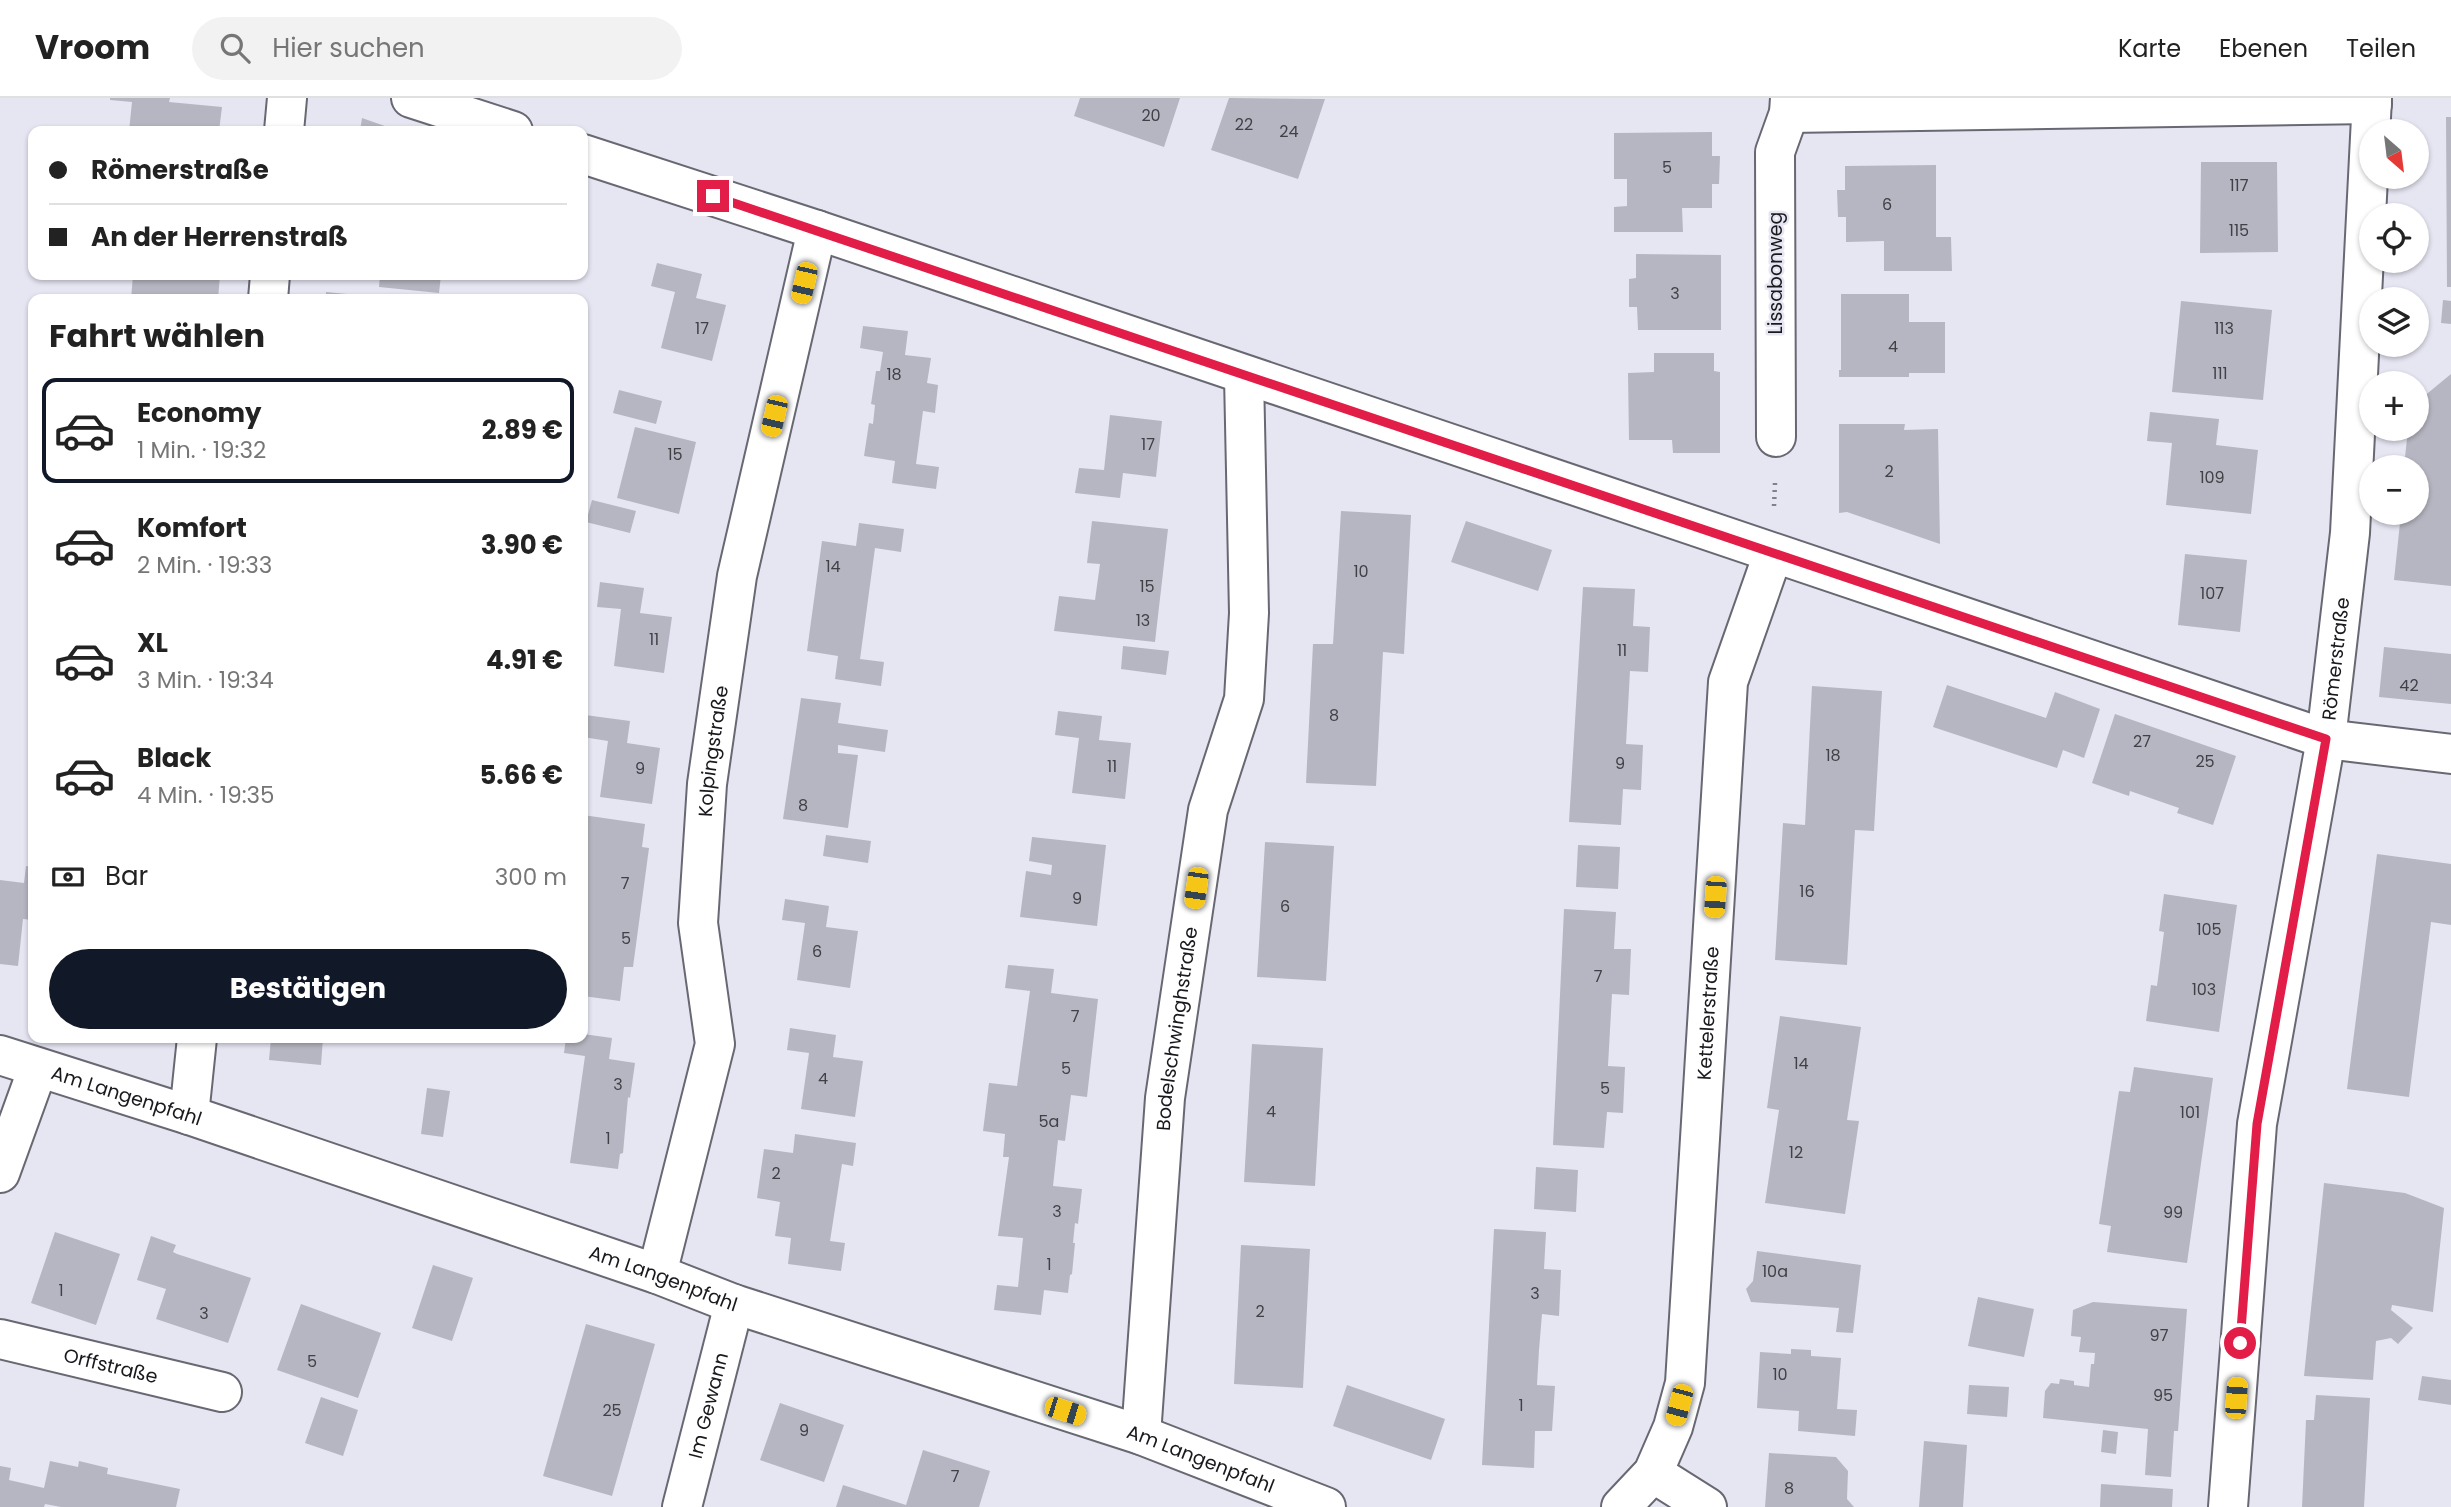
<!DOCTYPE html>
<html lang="de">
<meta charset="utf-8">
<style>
:root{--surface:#fff;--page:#f2f2f2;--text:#222;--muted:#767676;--line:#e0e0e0;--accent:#111827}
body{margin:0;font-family:Poppins,sans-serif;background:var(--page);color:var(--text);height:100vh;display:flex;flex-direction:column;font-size:26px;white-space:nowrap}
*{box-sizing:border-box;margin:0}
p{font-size:23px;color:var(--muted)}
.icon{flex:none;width:38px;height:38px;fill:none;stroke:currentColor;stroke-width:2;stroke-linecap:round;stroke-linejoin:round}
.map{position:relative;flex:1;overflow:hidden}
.details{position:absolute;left:28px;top:196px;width:560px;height:749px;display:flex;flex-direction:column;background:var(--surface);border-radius:14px;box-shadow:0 2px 5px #0004}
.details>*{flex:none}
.guide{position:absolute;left:28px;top:28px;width:560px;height:154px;border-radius:14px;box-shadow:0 2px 5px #0004;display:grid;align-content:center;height:154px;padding:0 21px;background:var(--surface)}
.needle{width:46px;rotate:152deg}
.fabs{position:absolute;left:2359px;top:21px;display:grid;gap:14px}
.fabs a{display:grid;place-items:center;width:70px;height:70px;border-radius:50%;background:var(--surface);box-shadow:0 2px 5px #0004;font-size:35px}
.end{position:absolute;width:32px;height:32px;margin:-16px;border:9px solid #e11d48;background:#fff;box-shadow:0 0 0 4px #fff}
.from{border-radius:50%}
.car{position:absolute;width:21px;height:42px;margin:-21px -10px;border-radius:9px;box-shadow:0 0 5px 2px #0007;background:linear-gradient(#f5c518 24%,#345 0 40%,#f5c518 0 76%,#345 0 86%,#f5c518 0)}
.guide b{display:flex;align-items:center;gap:24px;height:66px;font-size:26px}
.guide b+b{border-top:2px solid var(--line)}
.guide i{width:18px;height:18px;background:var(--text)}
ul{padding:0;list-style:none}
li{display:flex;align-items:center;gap:21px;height:105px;margin:0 14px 10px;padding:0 7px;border:4px solid transparent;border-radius:14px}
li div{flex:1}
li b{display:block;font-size:26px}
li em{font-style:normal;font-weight:700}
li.on{border-color:var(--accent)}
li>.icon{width:63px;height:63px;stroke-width:1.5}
h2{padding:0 21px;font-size:32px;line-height:84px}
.pay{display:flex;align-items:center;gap:18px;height:77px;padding:0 21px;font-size:26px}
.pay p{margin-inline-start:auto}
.cta{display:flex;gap:14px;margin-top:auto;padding:14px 21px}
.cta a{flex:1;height:80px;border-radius:42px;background:var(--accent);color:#fff;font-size:28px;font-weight:700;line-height:80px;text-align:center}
header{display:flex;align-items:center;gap:42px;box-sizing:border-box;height:98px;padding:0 35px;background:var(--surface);border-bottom:2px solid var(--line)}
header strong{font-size:33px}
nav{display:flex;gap:38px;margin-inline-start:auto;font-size:24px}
.search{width:490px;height:63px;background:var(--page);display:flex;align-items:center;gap:18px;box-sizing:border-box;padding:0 24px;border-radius:38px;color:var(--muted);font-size:26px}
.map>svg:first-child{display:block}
.building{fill:#b6b6c2}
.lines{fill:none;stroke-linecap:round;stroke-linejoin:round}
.street-casing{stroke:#686873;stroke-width:42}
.path{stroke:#81818a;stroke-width:4.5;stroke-dasharray:2 5;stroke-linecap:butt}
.street{stroke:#fff;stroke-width:38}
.route{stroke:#e11d48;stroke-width:9}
.labels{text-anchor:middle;stroke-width:5;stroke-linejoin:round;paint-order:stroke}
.number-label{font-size:16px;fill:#404046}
.street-label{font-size:19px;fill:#18181d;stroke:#e6e6f3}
</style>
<header>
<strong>Vroom</strong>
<div class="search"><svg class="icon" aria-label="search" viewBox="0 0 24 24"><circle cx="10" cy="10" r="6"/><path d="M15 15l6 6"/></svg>Hier suchen</div>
<nav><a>Karte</a><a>Ebenen</a><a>Teilen</a></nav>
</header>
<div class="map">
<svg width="2451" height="1409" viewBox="0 0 2451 1409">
<rect width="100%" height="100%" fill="#e6e6f3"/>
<!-- building -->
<path class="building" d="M 110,0 L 170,0 L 169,4 L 222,9 L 219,33 L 129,33 L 132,4 L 110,2 Z
M 1080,0 L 1180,0 L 1164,49 L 1074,18 Z
M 1229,0 L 1325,1 L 1298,81 L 1211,52 Z
M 2446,19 L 2451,19 L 2451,189 L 2447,189 Z
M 362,20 L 399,33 L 360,33 Z
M 1712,34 L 1712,58 L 1720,58 L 1719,86 L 1712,86 L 1712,110 L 1682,110 L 1683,134 L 1614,134 L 1614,109 L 1627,108 L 1627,81 L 1614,81 L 1614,35 Z
M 2201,64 L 2277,64 L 2278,154 L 2200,155 Z
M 1936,67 L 1936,139 L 1951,139 L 1952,173 L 1884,173 L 1884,143 L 1846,144 L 1846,119 L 1838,119 L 1837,92 L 1845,92 L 1845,68 Z
M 1636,156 L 1721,157 L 1721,232 L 1638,232 L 1637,209 L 1629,209 L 1629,181 L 1636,180 Z
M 657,165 L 702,176 L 696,200 L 726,207 L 712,263 L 661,250 L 675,194 L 651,188 Z
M 133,177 L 220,177 L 218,201 L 131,201 Z
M 380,177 L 441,177 L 439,195 L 379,189 Z
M 326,194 L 378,199 L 378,201 L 326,201 Z
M 1841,196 L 1909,196 L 1909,224 L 1945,224 L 1945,275 L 1909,275 L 1909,279 L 1839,279 L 1839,272 L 1841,272 Z
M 2443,202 L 2451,203 L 2451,226 L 2441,225 Z
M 2181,203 L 2272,212 L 2263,302 L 2172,294 Z
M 863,228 L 908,233 L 905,257 L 931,260 L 927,285 L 938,287 L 935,315 L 923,313 L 916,366 L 939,369 L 936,391 L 892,385 L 895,363 L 864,358 L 869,325 L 873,326 L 875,307 L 871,306 L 876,273 L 880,273 L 883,254 L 860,250 Z
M 1654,255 L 1714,255 L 1714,273 L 1720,274 L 1720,355 L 1673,355 L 1672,342 L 1629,342 L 1628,275 L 1654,274 Z
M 2451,276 L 2451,488 L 2394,482 L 2401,415 L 2417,415 L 2417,369 L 2404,369 L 2408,331 L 2417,331 L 2417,304 Z
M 619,292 L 662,303 L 656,326 L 613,315 Z
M 2150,314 L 2219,321 L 2216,347 L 2258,352 L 2251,416 L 2166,407 L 2172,345 L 2147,343 Z
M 1110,317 L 1162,323 L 1156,379 L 1123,375 L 1120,400 L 1075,395 L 1079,370 L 1104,372 Z
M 1839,326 L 1905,326 L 1904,332 L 1938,331 L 1940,446 L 1847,414 L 1839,415 Z
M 635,329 L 696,344 L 679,416 L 617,400 Z
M 592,402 L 636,413 L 630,435 L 586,424 Z
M 1341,413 L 1411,417 L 1404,556 L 1383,554 L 1376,688 L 1306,685 L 1313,546 L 1333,546 Z
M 1092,423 L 1168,431 L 1155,544 L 1054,533 L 1059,498 L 1095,502 L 1100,466 L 1087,465 Z
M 1466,423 L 1552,452 L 1538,493 L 1451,464 Z
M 859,425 L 904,431 L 901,454 L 875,450 L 860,561 L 884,564 L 881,588 L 835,581 L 838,558 L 807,553 L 822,443 L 856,448 Z
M 2185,456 L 2247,462 L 2240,534 L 2178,527 Z
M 600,484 L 644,490 L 640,515 L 672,519 L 664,575 L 614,568 L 621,511 L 597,509 Z
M 1583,489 L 1635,491 L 1633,528 L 1650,529 L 1648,574 L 1630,573 L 1626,646 L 1643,647 L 1641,692 L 1623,691 L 1621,727 L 1569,724 Z
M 1123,548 L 1169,553 L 1166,577 L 1121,571 Z
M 2384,549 L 2451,556 L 2451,606 L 2379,599 Z
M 1947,587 L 2046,620 L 2055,594 L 2100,611 L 2084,660 L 2063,652 L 2057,670 L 1933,629 Z
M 1812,588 L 1882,593 L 1874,733 L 1855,732 L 1847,867 L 1775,862 L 1783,725 L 1805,727 Z
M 801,600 L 841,605 L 838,625 L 888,632 L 885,654 L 838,647 L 838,655 L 858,657 L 848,730 L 783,721 Z
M 1058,613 L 1102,618 L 1099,642 L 1131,645 L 1125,701 L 1072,695 L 1079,640 L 1055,637 Z
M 2115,616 L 2236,658 L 2213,727 L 2177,715 L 2179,710 L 2130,693 L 2129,698 L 2092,685 Z
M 585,617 L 630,623 L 627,645 L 660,650 L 652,706 L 600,699 L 608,643 L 583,639 Z
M 583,717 L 645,726 L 642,749 L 649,750 L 633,869 L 624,869 L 620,903 L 583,898 Z
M 826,737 L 871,743 L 868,765 L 823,758 Z
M 1032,739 L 1106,747 L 1097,828 L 1020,819 L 1026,773 L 1051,777 L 1052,767 L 1029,763 Z
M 1265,744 L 1334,748 L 1326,883 L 1257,879 Z
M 1578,747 L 1620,749 L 1618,791 L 1576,789 Z
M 2377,756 L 2451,766 L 2451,827 L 2431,824 L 2409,999 L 2347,991 Z
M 26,768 L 33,769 L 33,822 L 23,821 L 18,868 L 0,866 L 0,782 L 24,785 Z
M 2164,796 L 2237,807 L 2219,934 L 2146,923 L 2151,887 L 2157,888 L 2164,834 L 2159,833 Z
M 785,801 L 829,808 L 826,829 L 858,833 L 850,890 L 797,882 L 805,825 L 782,822 Z
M 1564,811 L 1616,814 L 1614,851 L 1631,851 L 1629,897 L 1612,896 L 1608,968 L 1625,969 L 1623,1015 L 1607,1014 L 1604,1050 L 1553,1047 Z
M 1008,867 L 1054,871 L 1051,895 L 1098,901 L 1087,999 L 1071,997 L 1065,1043 L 1058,1042 L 1053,1088 L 1082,1091 L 1078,1126 L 1075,1125 L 1073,1145 L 1075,1145 L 1072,1176 L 1070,1177 L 1068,1195 L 1044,1192 L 1041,1217 L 994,1212 L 997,1187 L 1018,1189 L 1023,1140 L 998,1138 L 1009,1059 L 1003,1059 L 1005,1036 L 983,1033 L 989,985 L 1017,988 L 1030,893 L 1005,890 Z
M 1780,918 L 1861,929 L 1847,1022 L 1859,1023 L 1845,1116 L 1765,1105 L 1779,1012 L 1767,1010 Z
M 790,930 L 836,937 L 833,959 L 863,963 L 855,1019 L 801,1011 L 809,955 L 787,952 Z
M 583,936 L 612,940 L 609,961 L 635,965 L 630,1000 L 628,999 L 623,1055 L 620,1056 L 618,1071 L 570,1065 L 585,958 L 564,955 L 566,940 L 583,940 Z
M 271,940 L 323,940 L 321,967 L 269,962 Z
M 1252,946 L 1323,950 L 1315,1088 L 1244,1084 Z
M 2134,969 L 2213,980 L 2187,1165 L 2107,1154 L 2111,1128 L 2099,1126 L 2119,993 L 2130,994 Z
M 427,990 L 450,993 L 443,1039 L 421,1036 Z
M 795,1036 L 856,1045 L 853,1068 L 842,1066 L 830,1143 L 845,1145 L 841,1173 L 788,1166 L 791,1140 L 775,1138 L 780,1104 L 757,1100 L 764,1051 L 793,1055 Z
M 1536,1069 L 1578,1072 L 1576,1114 L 1534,1111 Z
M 2324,1085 L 2405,1095 L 2444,1110 L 2433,1214 L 2392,1207 L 2391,1212 L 2413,1230 L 2398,1246 L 2391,1240 L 2376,1243 L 2373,1282 L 2304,1278 Z
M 1494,1131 L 1546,1134 L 1544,1171 L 1561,1172 L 1559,1218 L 1542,1216 L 1539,1252 L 1537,1287 L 1555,1288 L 1552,1333 L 1535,1333 L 1534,1370 L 1482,1367 Z
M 55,1134 L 120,1156 L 96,1227 L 31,1205 Z
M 151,1138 L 176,1147 L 173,1154 L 177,1156 L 251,1180 L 228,1245 L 156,1221 L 166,1191 L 137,1182 Z
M 1241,1147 L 1310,1151 L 1303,1290 L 1234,1286 Z
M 1757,1153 L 1861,1167 L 1853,1235 L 1836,1234 L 1839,1210 L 1751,1204 L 1746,1191 L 1753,1183 Z
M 433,1167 L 473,1180 L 452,1243 L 412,1230 Z
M 1978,1199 L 2034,1211 L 2024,1259 L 1968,1248 Z
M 2093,1204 L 2187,1211 L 2178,1333 L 2174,1333 L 2171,1379 L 2145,1377 L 2148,1331 L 2043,1320 L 2045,1293 L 2051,1285 L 2059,1286 L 2060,1281 L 2074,1283 L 2074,1287 L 2089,1289 L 2091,1266 L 2094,1266 L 2095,1255 L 2079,1254 L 2081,1239 L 2071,1238 L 2073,1212 Z
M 301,1206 L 381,1235 L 358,1300 L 277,1272 Z
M 586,1226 L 655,1246 L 612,1398 L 543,1378 Z
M 1791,1251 L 1811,1252 L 1811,1258 L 1841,1260 L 1837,1311 L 1857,1312 L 1855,1338 L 1798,1333 L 1799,1313 L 1757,1310 L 1760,1254 L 1791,1256 Z
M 2422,1278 L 2451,1282 L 2451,1307 L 2418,1302 Z
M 1347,1287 L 1445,1321 L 1431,1362 L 1333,1328 Z
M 1969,1287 L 2009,1289 L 2007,1319 L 1967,1316 Z
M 2316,1297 L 2370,1300 L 2364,1409 L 2302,1409 L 2306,1322 L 2314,1322 Z
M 321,1299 L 358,1312 L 343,1358 L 305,1345 Z
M 780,1305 L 844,1327 L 824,1384 L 760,1362 Z
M 2103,1332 L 2118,1334 L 2116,1356 L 2101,1354 Z
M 1924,1343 L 1967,1347 L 1963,1409 L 1919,1409 Z
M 923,1352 L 990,1373 L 979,1409 L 836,1409 L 843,1387 L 906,1407 Z
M 1769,1355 L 1836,1359 L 1848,1373 L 1847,1401 L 1854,1409 L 1765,1409 Z
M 50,1363 L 78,1369 L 79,1363 L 108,1370 L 107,1376 L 180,1391 L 176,1409 L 61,1409 L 45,1406 L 44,1409 L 0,1409 L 0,1368 L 11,1370 L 9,1382 L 44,1390 Z
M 2101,1386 L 2173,1391 L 2172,1409 L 2100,1409 Z"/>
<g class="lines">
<defs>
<g id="street">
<path d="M 411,0 L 513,33"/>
<path d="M 1789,15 L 2372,6"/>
<path d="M 284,33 L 287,0"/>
<path d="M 583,56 L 817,132 L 2326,641 L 2451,656"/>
<path d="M 268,201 L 270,177"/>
<path d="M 1776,339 L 1775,54 L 1789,15 L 1790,0"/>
<path id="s1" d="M 0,957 L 189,1017 L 657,1176 L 734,1206 L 1141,1337 L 1326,1409"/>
<path d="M 189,1017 L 197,940"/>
<path d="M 0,1075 L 38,970"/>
<path id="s2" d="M 657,1176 L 715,946 L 698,825 L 707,686 L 737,478 L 817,132"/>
<path id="s3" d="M 0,1241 L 222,1294"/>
<path id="s4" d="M 1141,1337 L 1165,1000 L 1208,712 L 1244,601 L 1249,515 L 1244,278"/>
<path d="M 1653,1375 L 1707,1409"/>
<path id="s5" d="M 682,1409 L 734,1206"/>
<path id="s6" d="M 1621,1409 L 1653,1375 L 1673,1329 L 1685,1285 L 1728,584 L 1773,456"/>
<path id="s7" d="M 2228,1409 L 2257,1026 L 2326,641 L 2350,435 L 2372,0"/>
</g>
</defs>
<!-- street casing -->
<use href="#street" class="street-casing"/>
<!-- path -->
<path class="path" d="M 1774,408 L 1775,385"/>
<!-- street -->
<use href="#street" class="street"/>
</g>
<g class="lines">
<!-- route -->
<path class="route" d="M 713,98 L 2326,641 L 2257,1026 L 2240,1245"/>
</g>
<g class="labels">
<!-- number labels -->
<g class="number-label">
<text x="1151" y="23">20</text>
<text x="1244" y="32">22</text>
<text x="1289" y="39">24</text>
<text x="1667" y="75">5</text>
<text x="2239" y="93">117</text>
<text x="1887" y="112">6</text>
<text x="2239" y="138">115</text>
<text x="1675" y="201">3</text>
<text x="702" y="236">17</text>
<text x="2224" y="236">113</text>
<text x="1893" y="254">4</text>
<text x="2220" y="281">111</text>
<text x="894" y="282">18</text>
<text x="1148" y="352">17</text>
<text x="675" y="362">15</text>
<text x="1889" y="379">2</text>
<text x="2212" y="385">109</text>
<text x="833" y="474">14</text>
<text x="1361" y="479">10</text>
<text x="1147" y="494">15</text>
<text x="2212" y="501">107</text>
<text x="1143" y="528">13</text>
<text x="654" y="547">11</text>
<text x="1622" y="558">11</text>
<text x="2409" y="593">42</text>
<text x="1334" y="623">8</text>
<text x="2142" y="649">27</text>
<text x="1833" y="663">18</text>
<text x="2205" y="669">25</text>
<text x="1620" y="671">9</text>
<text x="1112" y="674">11</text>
<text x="640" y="676">9</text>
<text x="803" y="713">8</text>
<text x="625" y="791">7</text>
<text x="1807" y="799">16</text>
<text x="1077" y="806">9</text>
<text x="1285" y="814">6</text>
<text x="2209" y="837">105</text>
<text x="626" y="846">5</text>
<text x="817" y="859">6</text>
<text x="1598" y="884">7</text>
<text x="2204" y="897">103</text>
<text x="1075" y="924">7</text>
<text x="1801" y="971">14</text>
<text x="1066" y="976">5</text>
<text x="823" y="986">4</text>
<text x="618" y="992">3</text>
<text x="1605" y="996">5</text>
<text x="1271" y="1019">4</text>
<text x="2190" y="1020">101</text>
<text x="1049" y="1029">5a</text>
<text x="608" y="1046">1</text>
<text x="1796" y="1060">12</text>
<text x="776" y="1081">2</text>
<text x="1057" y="1119">3</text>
<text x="2173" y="1120">99</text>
<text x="1049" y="1172">1</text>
<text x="1775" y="1179">10a</text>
<text x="61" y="1198">1</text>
<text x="1535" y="1201">3</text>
<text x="1260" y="1219">2</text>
<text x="204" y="1221">3</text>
<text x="2159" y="1243">97</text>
<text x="312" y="1269">5</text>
<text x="1780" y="1282">10</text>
<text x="2163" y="1303">95</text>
<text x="1521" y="1313">1</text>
<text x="612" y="1318">25</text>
<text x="804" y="1338">9</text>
<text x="955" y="1384">7</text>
<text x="1789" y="1396">8</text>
</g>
<!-- street labels -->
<g class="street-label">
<text transform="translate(1775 175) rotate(-90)" y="7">Lissabonweg</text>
<text dy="7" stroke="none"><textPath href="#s7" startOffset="856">Römerstraße</textPath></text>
<text dy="7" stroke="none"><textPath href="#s2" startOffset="532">Kolpingstraße</textPath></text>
<text dy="7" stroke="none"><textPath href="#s6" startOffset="513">Kettelerstraße</textPath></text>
<text dy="7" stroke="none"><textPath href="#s4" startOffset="408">Bodelschwinghstraße</textPath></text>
<text dy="7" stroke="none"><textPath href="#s1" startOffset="133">Am Langenpfahl</textPath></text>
<text dy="7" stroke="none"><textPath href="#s1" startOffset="700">Am Langenpfahl</textPath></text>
<text dy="7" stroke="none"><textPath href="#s3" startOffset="114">Orffstraße</textPath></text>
<text dy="7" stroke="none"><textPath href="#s5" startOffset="105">Im Gewann</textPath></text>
<text dy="7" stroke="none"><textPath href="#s1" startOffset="1267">Am Langenpfahl</textPath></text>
</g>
</g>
</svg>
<div class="fabs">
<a><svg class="needle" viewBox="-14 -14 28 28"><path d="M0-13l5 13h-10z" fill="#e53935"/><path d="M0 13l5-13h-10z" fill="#767676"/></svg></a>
<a><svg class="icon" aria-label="locate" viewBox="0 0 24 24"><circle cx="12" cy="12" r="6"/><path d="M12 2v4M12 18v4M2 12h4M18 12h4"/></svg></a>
<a><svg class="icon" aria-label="layers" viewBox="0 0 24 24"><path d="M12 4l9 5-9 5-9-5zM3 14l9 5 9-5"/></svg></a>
<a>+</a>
<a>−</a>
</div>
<i class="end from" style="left:2240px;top:1245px"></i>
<i class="end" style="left:713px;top:98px"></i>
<i class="car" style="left:804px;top:185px;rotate:193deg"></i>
<i class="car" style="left:774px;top:318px;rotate:193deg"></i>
<i class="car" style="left:1196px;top:790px;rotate:188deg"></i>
<i class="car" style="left:1715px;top:799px;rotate:184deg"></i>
<i class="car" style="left:2236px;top:1300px;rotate:4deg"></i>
<i class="car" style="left:1679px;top:1307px;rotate:195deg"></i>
<i class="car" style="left:1065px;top:1313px;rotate:108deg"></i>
<div class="guide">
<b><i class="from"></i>Römerstraße</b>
<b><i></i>An der Herrenstraß</b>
</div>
<section class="details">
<h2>Fahrt wählen</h2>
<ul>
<li class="on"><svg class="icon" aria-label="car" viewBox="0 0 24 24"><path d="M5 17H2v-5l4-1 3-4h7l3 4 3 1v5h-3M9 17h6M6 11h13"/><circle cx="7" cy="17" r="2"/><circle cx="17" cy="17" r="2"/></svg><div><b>Economy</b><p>1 Min. · 19:32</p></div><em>2.89 €</em></li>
<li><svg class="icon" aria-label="car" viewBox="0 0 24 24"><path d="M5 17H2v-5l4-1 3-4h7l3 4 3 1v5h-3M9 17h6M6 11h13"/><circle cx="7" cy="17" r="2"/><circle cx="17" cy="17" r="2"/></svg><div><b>Komfort</b><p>2 Min. · 19:33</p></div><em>3.90 €</em></li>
<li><svg class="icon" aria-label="car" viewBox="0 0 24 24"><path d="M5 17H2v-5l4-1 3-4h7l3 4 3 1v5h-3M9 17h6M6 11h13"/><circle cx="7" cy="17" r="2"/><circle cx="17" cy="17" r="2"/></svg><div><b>XL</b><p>3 Min. · 19:34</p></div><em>4.91 €</em></li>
<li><svg class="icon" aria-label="car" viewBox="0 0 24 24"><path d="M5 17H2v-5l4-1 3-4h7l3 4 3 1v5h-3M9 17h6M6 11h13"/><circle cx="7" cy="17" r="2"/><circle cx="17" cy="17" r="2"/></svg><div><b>Black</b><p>4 Min. · 19:35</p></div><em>5.66 €</em></li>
</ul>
<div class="pay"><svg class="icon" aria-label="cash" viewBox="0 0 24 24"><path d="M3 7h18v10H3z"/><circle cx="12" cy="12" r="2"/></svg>Bar<p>300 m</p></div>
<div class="cta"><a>Bestätigen</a></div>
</section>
</div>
